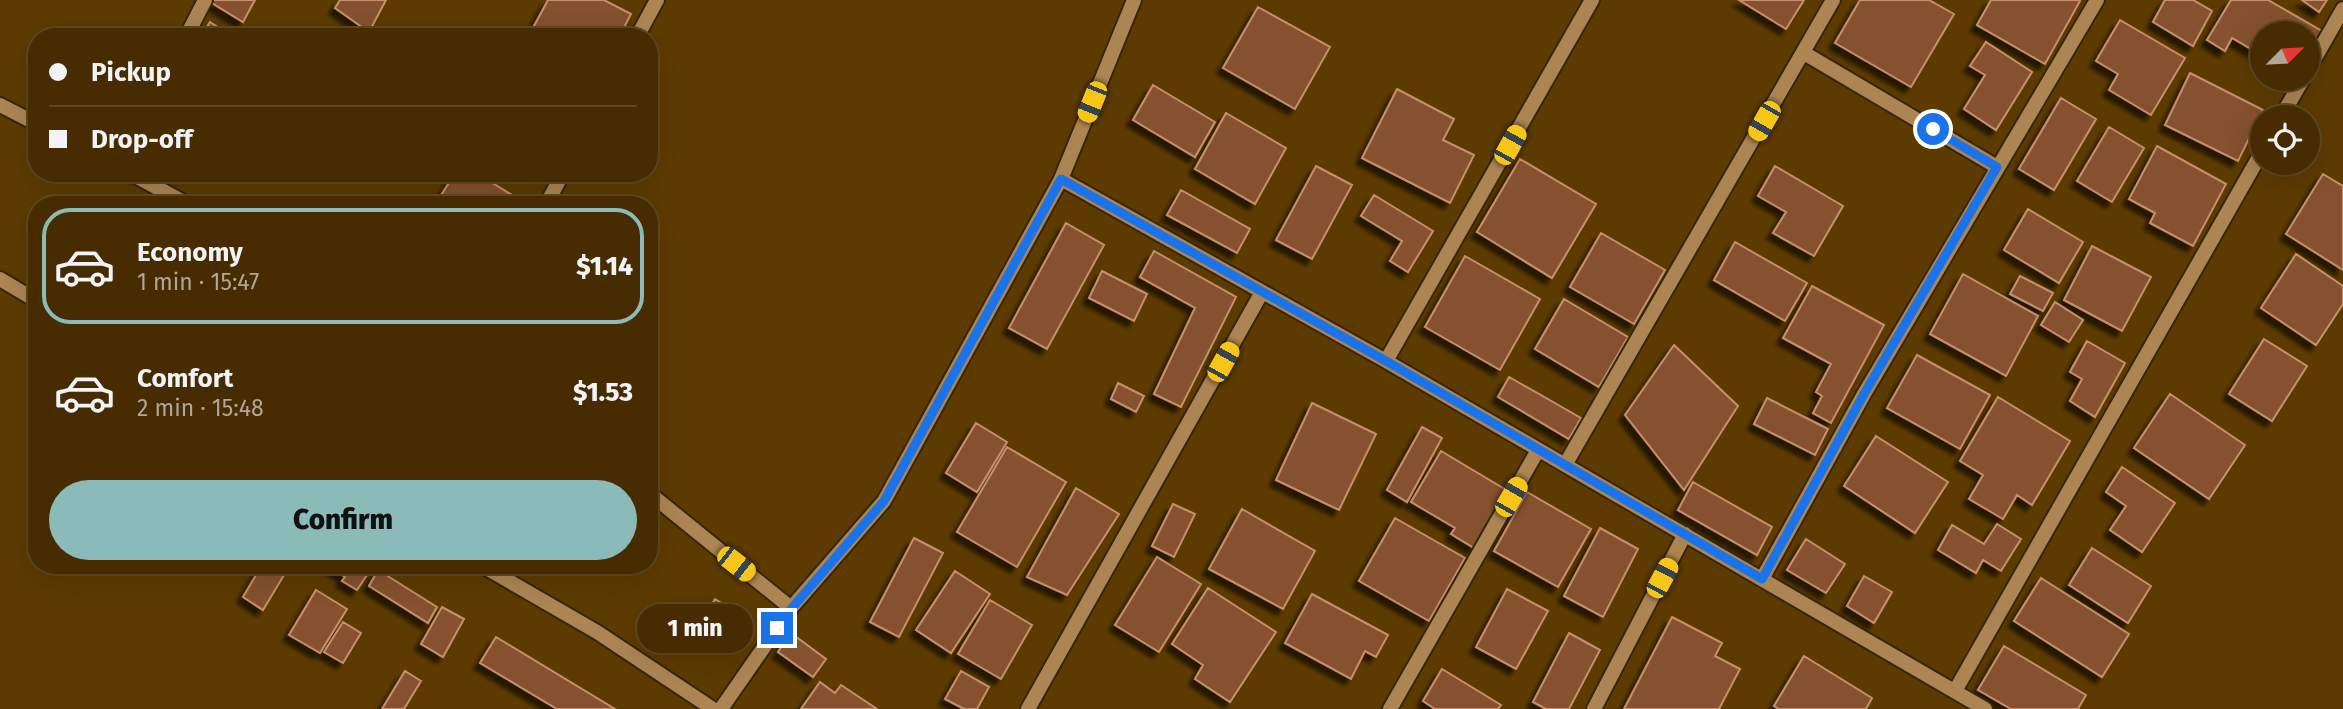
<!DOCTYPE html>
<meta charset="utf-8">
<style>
:root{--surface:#462c00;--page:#50380f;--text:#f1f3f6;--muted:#b0a799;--line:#5e4822;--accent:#8bbbb9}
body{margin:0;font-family:"Fira Sans",sans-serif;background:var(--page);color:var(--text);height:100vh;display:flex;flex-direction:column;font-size:26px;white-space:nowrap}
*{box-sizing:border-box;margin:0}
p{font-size:23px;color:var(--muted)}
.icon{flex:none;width:38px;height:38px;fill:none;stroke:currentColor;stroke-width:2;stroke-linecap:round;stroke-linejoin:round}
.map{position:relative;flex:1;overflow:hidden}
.details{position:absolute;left:28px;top:196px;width:630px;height:378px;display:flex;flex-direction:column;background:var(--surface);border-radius:28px;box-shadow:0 7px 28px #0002,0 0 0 2px var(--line)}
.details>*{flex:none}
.top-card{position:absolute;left:28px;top:28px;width:630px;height:154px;border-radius:28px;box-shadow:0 7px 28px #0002,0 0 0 2px var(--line);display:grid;align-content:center;height:154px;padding:0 21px;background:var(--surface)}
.needle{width:46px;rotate:66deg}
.controls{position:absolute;left:2250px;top:21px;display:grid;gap:14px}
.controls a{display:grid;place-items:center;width:70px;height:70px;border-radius:50%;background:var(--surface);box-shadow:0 7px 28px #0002,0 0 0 2px var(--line);font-size:35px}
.end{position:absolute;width:32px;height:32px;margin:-16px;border:9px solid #1a73e8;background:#fff;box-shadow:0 0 0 4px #fff}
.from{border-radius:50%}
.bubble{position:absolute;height:49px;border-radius:24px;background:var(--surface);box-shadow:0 7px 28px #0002,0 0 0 2px var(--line);font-size:23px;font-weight:800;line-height:49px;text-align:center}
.car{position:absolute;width:21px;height:42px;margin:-21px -10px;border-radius:9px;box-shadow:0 0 5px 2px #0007;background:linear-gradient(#f5c518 24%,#345 0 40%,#f5c518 0 76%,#345 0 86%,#f5c518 0)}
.top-card b{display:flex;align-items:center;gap:24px;height:66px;font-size:26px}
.top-card b+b{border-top:2px solid var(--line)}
.top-card i{width:18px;height:18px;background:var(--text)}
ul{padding:12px 0 0;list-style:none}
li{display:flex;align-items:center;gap:21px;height:116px;margin:0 14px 10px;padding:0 7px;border:4px solid transparent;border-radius:28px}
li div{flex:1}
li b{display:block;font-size:26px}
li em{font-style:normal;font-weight:800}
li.selected{border-color:var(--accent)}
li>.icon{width:63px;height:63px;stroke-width:1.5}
.button{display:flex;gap:14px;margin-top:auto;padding:14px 21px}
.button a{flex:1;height:80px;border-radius:42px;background:var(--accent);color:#111;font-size:28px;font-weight:800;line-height:80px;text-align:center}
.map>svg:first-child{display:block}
.building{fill:#85512e;stroke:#c68f6d;stroke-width:2;filter:url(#shadow)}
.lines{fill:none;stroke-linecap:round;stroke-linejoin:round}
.minor-casing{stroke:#38250a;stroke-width:18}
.tertiary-casing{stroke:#38250a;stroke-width:18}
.minor{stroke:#ac8553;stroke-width:14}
.tertiary{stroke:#ac8553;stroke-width:14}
.route{stroke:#1a73e8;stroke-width:9}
</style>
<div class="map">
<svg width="2343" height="709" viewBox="0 0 2343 709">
<defs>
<filter id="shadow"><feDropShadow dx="-6" dy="6" stdDeviation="2" flood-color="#0009"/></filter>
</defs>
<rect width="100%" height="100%" fill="#5d3b00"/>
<!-- building -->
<path class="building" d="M 207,0 L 255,0 L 243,22 Z
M 340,0 L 386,0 L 369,32 L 335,8 Z
M 548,0 L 604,0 L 631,14 L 619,37 L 528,37 Z
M 1739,0 L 1804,0 L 1786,29 Z
M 1860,0 L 1929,0 L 1954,14 L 1911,87 L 1835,43 Z
M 1991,0 L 2079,0 L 2080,1 L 2045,64 L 1977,25 Z
M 2165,0 L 2193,0 L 2212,11 L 2193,46 L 2153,22 Z
M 2231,0 L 2268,0 L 2322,31 L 2308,54 L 2308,33 L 2263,33 L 2263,56 L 2232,38 L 2225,51 L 2207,40 Z
M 2302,0 L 2327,0 L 2319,12 Z
M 1258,7 L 1330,47 L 1295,109 L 1223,68 Z
M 2120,20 L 2185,58 L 2151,115 L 2109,90 L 2118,74 L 2096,61 Z
M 210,22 L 233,37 L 201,37 Z
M 1986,42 L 2032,72 L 1996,130 L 1964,109 L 1985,75 L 1970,66 Z
M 2190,73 L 2263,110 L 2238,161 L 2165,125 Z
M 1153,85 L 1215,122 L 1195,157 L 1133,120 Z
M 1397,89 L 1454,119 L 1443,140 L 1474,155 L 1450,203 L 1362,158 Z
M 2061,98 L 2096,119 L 2054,190 L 2019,169 Z
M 1226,113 L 1286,148 L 1255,204 L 1195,169 Z
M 2109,127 L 2144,148 L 2112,202 L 2077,181 Z
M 2157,146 L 2226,184 L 2193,246 L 2150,223 L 2155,213 L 2129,199 Z
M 1520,159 L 1596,204 L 1552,278 L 1477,232 Z
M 1316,166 L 1352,185 L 1312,259 L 1276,240 Z
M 1775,166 L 1843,206 L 1814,256 L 1773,233 L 1786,212 L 1758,196 Z
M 455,173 L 476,173 L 525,203 L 435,205 Z
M 2323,174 L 2343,186 L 2343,270 L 2286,234 Z
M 1181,190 L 1250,229 L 1237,253 L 1167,215 Z
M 1374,195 L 1433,231 L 1408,272 L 1390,261 L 1402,241 L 1361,216 Z
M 2028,209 L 2083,242 L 2059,283 L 2004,250 Z
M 1066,223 L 1104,245 L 1047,349 L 1009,328 Z
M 1601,233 L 1665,270 L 1634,324 L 1570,287 Z
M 1735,242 L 1807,283 L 1785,321 L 1714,280 Z
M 2092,246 L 2151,277 L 2122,331 L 2064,300 Z
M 1154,251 L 1236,297 L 1181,407 L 1154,394 L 1195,308 L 1140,277 Z
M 2296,254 L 2343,286 L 2343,304 L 2316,345 L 2261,308 Z
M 1465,256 L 1540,299 L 1500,370 L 1425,327 Z
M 1102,271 L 1147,294 L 1134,321 L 1089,298 Z
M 1963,274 L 2038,316 L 2006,376 L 1930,334 Z
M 2020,276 L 2053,293 L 2043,311 L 2010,294 Z
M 1812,286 L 1884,325 L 1831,423 L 1813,413 L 1822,396 L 1816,392 L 1831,364 L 1783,338 Z
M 1564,299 L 1628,337 L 1599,387 L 1535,349 Z
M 2055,302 L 2083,320 L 2069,342 L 2041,325 Z
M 2264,339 L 2307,366 L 2272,421 L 2229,394 Z
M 2087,341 L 2125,363 L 2095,417 L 2070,401 L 2082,379 L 2070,372 Z
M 1674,345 L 1738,406 L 1684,490 L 1625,415 Z
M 1917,355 L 1990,395 L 1960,449 L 1887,408 Z
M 1509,377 L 1581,418 L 1569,439 L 1498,397 Z
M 1118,383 L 1144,396 L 1136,412 L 1111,399 Z
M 2170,394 L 2245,445 L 2209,499 L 2134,448 Z
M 1998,397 L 2070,441 L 2032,505 L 2017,495 L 2003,519 L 1969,499 L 1983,475 L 1960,461 Z
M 1767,398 L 1828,429 L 1815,455 L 1754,424 Z
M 1312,403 L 1376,434 L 1339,510 L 1276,480 Z
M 976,423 L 1007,442 L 977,492 L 946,473 Z
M 1422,427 L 1442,438 L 1407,502 L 1387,490 Z
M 1876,436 L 1948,482 L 1915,533 L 1844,486 Z
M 1007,447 L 1066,482 L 1017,567 L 957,532 Z
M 1441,451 L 1508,491 L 1474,548 L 1451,534 L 1455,528 L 1411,502 Z
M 2122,467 L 2175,503 L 2142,552 L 2110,530 L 2126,506 L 2106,492 Z
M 1693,482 L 1772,527 L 1757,555 L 1678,510 Z
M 1076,488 L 1119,514 L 1067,595 L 1027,577 Z
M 1527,492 L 1591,529 L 1558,587 L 1494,551 Z
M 1173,504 L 1195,514 L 1174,557 L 1152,546 Z
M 1242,509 L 1315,551 L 1283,609 L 1209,569 Z
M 1395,518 L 1465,558 L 1429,621 L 1359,581 Z
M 1997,524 L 2021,539 L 2001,571 L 1983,560 L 1976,573 L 1938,550 L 1952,525 L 1984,544 Z
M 1600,528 L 1638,549 L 1603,617 L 1564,596 Z
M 914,538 L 943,553 L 899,637 L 870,622 Z
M 1806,539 L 1845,564 L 1826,593 L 1787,570 Z
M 2092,548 L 2151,586 L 2128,623 L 2069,585 Z
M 1157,557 L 1201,584 L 1159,652 L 1115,625 Z
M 262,565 L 290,565 L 263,610 L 243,597 Z
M 329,565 L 365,565 L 371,569 L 357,590 L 342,581 L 345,577 Z
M 378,570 L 437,607 L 428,623 L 369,586 Z
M 955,571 L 990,594 L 951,653 L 916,630 Z
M 1864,576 L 1892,592 L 1874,623 L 1847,606 Z
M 2041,578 L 2129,634 L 2102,677 L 2014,621 Z
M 1208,588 L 1276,632 L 1230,702 L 1195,679 L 1203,665 L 1172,644 Z
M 1507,589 L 1548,611 L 1516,669 L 1476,647 Z
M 316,590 L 347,609 L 320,653 L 289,635 Z
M 1312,594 L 1388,635 L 1376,657 L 1365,651 L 1351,679 L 1285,643 Z
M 715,599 L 728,607 L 705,644 L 687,633 L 695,620 L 700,623 Z
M 990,600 L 1032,625 L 1001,679 L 958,654 Z
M 442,607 L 464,619 L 443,657 L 421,644 Z
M 1672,617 L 1722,643 L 1715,656 L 1740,669 L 1719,709 L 1624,709 Z
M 343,622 L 361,633 L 343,663 L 324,652 Z
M 791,633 L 826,659 L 813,677 L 778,652 Z
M 1569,633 L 1600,650 L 1569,709 L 1546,709 L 1533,702 Z
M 496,637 L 615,709 L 557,709 L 480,663 Z
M 2004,646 L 2086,695 L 2078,709 L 2011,709 L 1978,690 Z
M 1804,656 L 1872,698 L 1866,709 L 1779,709 L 1774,706 Z
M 1442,669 L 1501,705 L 1498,709 L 1435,709 L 1423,701 Z
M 405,671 L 421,681 L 404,709 L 382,709 Z
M 961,671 L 989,687 L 977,709 L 964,709 L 945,699 Z
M 820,682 L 835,693 L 841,685 L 877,709 L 801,709 Z"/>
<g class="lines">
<defs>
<path id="minor" d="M 186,37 L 205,0
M 637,37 L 657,0
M 1804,53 L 1997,167
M 2308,70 L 2343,9
M 0,105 L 37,124
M 2281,117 L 2303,79
M 130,173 L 189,205
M 1061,179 L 1386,361 L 1985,709
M 546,205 L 563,173
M 1386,361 L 1592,0
M 1565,465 L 1833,0
M 649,493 L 791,608
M 1762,579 L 1864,394 L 2097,0
M 1955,691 L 2263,150
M 1028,709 L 1262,292
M 1390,709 L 1538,450
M 1594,709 L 1685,534"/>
<path id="tertiary" d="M 0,279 L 37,301
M 481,565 L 597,632 L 713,709
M 721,709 L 791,608 L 884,501 L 1061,179 L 1134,0"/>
</defs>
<!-- minor casing -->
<use href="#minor" class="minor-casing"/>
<!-- tertiary casing -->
<use href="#tertiary" class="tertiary-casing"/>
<!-- minor -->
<use href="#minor" class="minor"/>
<!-- tertiary -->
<use href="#tertiary" class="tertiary"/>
</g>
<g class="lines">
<!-- route -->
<path class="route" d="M 777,628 L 792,608 L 884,501 L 1061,179 L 1386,361 L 1762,579 L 1864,394 L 1997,167 L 1933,129"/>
</g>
</svg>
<div class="controls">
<a><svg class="needle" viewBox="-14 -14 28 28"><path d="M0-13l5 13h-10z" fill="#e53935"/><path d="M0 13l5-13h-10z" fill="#b0a799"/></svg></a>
<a><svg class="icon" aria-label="locate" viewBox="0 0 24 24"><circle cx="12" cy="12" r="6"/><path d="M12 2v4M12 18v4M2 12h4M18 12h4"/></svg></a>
</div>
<i class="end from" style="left:1933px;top:129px"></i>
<i class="end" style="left:777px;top:628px"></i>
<div class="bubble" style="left:637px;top:604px;width:116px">1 min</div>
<i class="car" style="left:1092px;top:102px;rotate:202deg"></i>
<i class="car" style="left:1764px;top:121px;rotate:210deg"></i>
<i class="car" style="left:1510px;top:145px;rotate:29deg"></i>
<i class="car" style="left:1223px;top:362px;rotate:29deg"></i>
<i class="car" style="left:1511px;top:497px;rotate:30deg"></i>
<i class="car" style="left:736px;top:564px;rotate:128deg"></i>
<i class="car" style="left:1662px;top:578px;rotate:28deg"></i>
<div class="top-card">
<b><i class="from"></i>Pickup</b>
<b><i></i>Drop-off</b>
</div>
<section class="details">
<ul>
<li class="selected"><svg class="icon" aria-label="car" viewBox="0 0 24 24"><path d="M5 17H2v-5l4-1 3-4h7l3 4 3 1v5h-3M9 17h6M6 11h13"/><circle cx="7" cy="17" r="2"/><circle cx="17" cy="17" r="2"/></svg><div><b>Economy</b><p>1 min · 15:47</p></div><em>$1.14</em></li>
<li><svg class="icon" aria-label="car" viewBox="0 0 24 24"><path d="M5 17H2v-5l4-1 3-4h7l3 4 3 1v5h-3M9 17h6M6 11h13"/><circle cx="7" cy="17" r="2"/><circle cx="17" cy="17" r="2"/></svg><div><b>Comfort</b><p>2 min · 15:48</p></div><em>$1.53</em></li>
</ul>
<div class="button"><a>Confirm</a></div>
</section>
</div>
